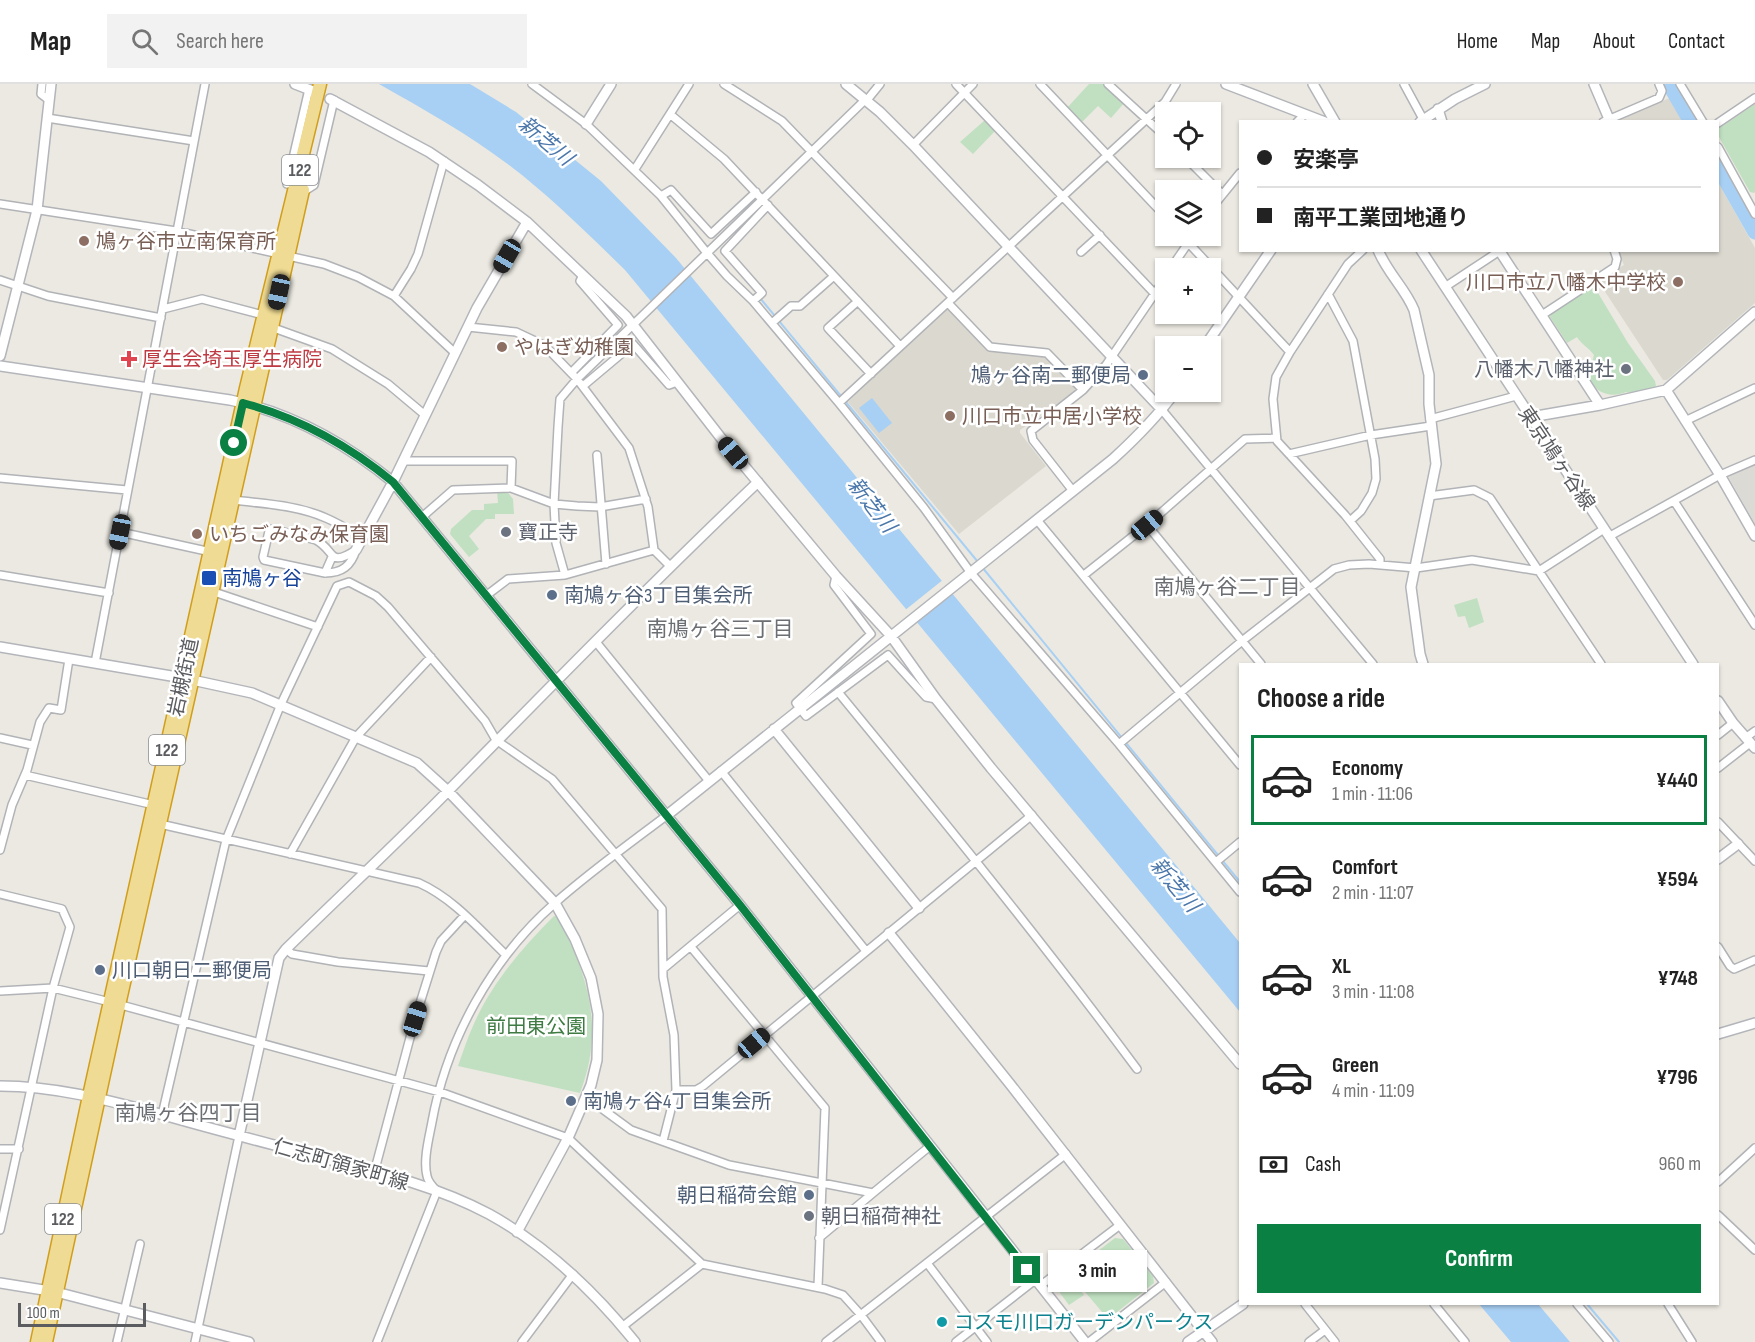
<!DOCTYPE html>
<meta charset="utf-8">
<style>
:root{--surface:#fff;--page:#f2f2f2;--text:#222;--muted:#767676;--line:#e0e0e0;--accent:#0b8043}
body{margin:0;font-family:"Sofia Sans Condensed","Noto Sans JP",sans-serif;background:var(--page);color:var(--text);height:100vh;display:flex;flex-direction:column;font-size:22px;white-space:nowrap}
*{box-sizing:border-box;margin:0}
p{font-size:20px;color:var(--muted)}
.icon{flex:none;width:33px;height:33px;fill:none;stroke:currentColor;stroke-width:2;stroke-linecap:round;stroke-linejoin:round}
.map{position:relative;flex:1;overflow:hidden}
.drawer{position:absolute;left:1239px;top:579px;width:480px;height:642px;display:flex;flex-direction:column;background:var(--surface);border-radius:0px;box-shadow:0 2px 4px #0004}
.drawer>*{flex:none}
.banner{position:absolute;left:1239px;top:36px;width:480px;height:132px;border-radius:0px;box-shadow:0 2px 4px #0004;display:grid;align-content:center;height:132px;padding:0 18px;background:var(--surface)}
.fabs{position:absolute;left:1155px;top:18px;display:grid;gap:12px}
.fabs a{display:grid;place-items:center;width:66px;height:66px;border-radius:0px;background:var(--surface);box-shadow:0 2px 4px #0004;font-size:30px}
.scale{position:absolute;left:18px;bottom:15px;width:128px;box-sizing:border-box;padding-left:6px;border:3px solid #5a5c60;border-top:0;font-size:16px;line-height:21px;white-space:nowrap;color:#5a5c60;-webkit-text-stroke:4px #fff;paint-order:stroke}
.end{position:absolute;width:27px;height:27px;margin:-14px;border:8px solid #0b8043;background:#fff;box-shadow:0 0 0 3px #fff}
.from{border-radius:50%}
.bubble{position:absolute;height:42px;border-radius:0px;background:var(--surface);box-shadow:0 2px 4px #0004;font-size:20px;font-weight:700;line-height:42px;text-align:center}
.car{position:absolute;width:18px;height:36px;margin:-18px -9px;border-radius:8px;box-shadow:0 0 4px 2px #0007;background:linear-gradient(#222 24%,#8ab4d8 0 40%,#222 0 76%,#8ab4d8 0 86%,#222 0)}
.banner b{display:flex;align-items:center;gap:21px;height:57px;font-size:22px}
.banner b+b{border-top:2px solid var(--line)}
.banner i{width:15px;height:15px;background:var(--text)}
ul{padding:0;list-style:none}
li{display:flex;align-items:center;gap:18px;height:90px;margin:0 12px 9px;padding:0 6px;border:3px solid transparent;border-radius:0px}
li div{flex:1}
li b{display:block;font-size:22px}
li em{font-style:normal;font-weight:700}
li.on{border-color:var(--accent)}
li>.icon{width:54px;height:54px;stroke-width:1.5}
h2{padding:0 18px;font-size:27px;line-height:72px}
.pay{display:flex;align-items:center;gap:15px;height:66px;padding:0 18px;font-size:22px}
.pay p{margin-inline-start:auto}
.primary-button{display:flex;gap:12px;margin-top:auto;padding:12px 18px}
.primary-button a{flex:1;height:69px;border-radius:0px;background:var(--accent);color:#fff;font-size:24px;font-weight:700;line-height:69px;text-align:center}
header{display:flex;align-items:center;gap:36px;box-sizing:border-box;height:84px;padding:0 30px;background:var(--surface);border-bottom:2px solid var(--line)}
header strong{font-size:28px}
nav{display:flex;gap:33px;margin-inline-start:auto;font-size:21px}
.search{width:420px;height:54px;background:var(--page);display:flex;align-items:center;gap:15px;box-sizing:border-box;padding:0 21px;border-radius:0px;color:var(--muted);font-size:22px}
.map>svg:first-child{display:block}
.industrial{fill:#dcdad5}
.education{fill:#dad8cf}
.green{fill:#c0e0c1}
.water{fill:#a8d0f4}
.pier{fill:#ebe9e1}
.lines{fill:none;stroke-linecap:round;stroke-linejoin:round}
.stream{stroke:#a8d0f4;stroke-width:2}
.river{stroke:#a8d0f4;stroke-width:15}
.street-casing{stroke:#b1b3b7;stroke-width:10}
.secondary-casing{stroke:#b3b5ba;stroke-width:12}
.highway-casing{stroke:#d19e1b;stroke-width:15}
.street{stroke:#fff;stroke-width:7}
.secondary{stroke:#fff;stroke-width:9}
.highway{stroke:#efdb93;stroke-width:12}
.route{stroke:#0b8043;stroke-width:8}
.education-dot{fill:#8d6e63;stroke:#fff;stroke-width:2}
.health-dot{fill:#e0444e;stroke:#fff;stroke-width:2}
.worship-dot{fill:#6b7280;stroke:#fff;stroke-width:2}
.service-dot{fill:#5c6f8a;stroke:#fff;stroke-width:2}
.transit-dot{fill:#1a4fb4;stroke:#fff;stroke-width:2}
.culture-dot{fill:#0f9aa8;stroke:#fff;stroke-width:2}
.labels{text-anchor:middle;stroke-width:5;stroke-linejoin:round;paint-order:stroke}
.shield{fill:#fff;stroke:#8c8d90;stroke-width:1.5}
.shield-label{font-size:18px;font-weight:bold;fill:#5a5c60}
.education-label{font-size:20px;fill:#785e54;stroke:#fff;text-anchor:start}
.health-label{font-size:20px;fill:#be3a42;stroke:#fff;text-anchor:start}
.worship-label{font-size:20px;fill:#5b616d;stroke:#fff;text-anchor:start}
.service-label{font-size:20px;fill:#4e5e75;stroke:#fff;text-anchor:start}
.street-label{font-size:20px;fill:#5a5c60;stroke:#fff}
.transit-label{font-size:20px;fill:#164399;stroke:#fff;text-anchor:start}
.park-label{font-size:20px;fill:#3d7b42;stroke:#fff}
.culture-label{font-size:20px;fill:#0d838f;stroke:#fff;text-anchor:start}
.water-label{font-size:21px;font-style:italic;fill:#4b77ab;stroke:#fff}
.neighbourhood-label{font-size:21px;fill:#6b6e72;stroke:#fff}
</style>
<header>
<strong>Map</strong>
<div class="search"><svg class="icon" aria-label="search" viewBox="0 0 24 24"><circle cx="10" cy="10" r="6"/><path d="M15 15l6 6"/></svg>Search here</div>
<nav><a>Home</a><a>Map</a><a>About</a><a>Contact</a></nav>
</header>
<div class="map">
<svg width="1755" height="1258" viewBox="0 0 1755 1258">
<rect width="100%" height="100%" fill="#ebe9e1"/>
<!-- industrial -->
<path class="industrial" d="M 1755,379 L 1755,440 L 1728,392 Z"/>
<!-- education -->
<path class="education" d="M 1670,14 L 1684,37 L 1612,38 Z
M 1718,98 L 1755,164 L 1755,219 L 1667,296 L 1663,296 L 1600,200 L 1601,196 L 1624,181 L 1618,167 L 1718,166 Z
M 946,225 L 950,226 L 989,267 L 1046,272 L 1077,303 L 1077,307 L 1020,346 L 1020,349 L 1046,382 L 959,450 L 848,318 Z"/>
<!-- green -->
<path class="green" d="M 1089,0 L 1103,0 L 1125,18 L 1111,34 L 1098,22 L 1081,39 L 1066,25 Z
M 1755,20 L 1755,108 L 1754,109 L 1750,108 L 1719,53 L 1718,45 Z
M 985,36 L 995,47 L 973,70 L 960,58 Z
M 1591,203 L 1595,204 L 1628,259 L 1655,297 L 1656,302 C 1647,309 1637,311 1626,308 C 1611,314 1599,310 1589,297 L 1589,292 L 1595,288 L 1597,284 L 1592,279 L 1594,271 C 1589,264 1580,259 1577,253 L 1567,259 L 1550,233 L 1551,230 Z
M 497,406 L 506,406 L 513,415 L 514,430 L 495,430 L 495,435 L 486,435 L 469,452 L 479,465 L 469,473 L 450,450 L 451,445 L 472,426 L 484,426 L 484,420 L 498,419 Z
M 1477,514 L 1484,538 L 1469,544 L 1465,532 L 1458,533 L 1454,521 Z
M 554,832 L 558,833 C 588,892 605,944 580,1009 L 458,982 C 463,968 467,955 473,942 C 491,900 522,864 554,832 Z
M 1115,1154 L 1123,1155 L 1153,1192 L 1154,1199 L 1108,1235 L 1069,1189 Z
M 1069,1192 L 1084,1211 L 1069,1221 L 1060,1209 L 1060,1198 Z"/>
<!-- water -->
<path class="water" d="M 379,0 L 470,0 L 516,28 L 601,97 L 676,174 L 1240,859 L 1240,928 L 625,186 C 588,150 550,112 509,81 C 468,50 423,25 379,0 Z
M 872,314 L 892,339 L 879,349 L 859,324 Z
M 1479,1220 L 1538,1220 L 1570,1258 L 1511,1258 Z"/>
<!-- pier -->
<path class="pier" d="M 944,495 L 954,507 L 915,539 L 904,527 Z"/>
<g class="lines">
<!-- stream -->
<path class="stream" d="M 760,214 L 978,478
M 982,483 L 1240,798
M 1587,1220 L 1619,1258"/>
<!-- river -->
<path class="river" d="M 1669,0 L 1691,38
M 1718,83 L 1755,148"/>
<defs>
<path id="street" d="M 42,0 L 41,10 L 49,16
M 532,0 L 586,40 L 661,112 L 707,169 L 727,192 L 753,217 L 839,319 L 924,424 L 971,489 L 1119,660 L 1240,808
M 724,0 L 782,37 L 953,214
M 956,0 L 1155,210
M 1040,0 L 1166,133
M 1108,0 L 1166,53
M 1404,0 L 1423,35
M 1680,0 L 1703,38
M 867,16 L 880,0
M 671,31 L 724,75 L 900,262
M 47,34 L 194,57
M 1297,38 L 1304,31
M 1603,38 L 1659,14 L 1662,7 L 1659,0
M 1718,39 L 1755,14
M 913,61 L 973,0
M 1718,63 L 1755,130
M 1186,74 L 1222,110
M 635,85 L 689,0
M 287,100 L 309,5
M 303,108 L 314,101 L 334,16
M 661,112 L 671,106 L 711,150 L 756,108
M 0,120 L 176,147 L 324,180 L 358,193 L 394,212 L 455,269
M 1210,126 L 1240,89
M 1182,152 L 1290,268
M 1363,166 L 1348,180 L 1290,268 L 1276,293 L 1273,315 L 1277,357 L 1345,431 L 1380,475 L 1380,481
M 1081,168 L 1100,151
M 1171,184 L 1193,152
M 0,196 L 48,212 L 161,234
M 1445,203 L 1501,166
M 1328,210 L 1353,257 L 1375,375 L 1376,395 L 1372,409 L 1361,427 L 1350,437
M 394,212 L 411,185 L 418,170 L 444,77
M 753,217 L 762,209 L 725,167 L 768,121
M 858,217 L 828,244 L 871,290
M 948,219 L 990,263 L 1047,269 L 1083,306
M 163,225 L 202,215 L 263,231
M 1542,231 L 1615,183 L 1617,175 L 1614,166
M 772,239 L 791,222 L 800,222 L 834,192
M 271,243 L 332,265 L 388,300 L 425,331
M 468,243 L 516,248 L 533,256 L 545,262 L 577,295 L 629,364 L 648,423 L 654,466
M 571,289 L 618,241 L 580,197 L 583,191
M 583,302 L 633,260 L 669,301 L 677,298
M 839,319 L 1165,18 L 1176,0
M 1162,326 L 1373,580
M 1430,335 L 1516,312
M 1685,337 L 1755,304
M 1289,370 L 1371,351 L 1431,342
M 597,371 L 606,480
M 403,377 L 512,377 L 511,404
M 0,394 L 127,406
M 1073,407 L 1033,356 L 1031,347 L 1083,306 L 1106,281 L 1166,193
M 1429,412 L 1474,406 L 1490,414 L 1601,580
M 234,416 C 264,420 297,421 326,434 C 338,439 351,447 363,454
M 1674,417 L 1755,541
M 422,433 L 453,406 L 511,404 L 554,420 L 577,422 L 600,423 L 646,415
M 1037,436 L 1240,681
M 1147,441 L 1261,580
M 272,445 L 316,456 C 336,467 328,484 356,466 C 351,482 342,489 325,489 L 264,476 L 263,473 L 269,447 Z
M 120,448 L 211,468
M 1610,452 L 1720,391 L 1755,376
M 325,489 L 332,473
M 0,491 L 109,509
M 565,491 L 556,459 L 554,420 L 558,343 L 560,315 L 577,295 L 866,15
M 1084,491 L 1147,441 L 1245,355 L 1276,354
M 836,492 L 834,501 L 871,550 L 796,619 L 806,632 L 888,571 L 926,613 L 936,615
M 214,508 L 318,543
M 487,511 L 508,495 L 565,491 L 654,466 L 670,482
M 596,558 L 709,697
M 95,579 L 205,0
M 838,608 C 940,732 1041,856 1137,985
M 1718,651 L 1733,639
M 0,654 L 32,661
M 1745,654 L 1755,647
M 1119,660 L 1242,557 L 1334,485 L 1349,481 L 1369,480 L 1416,484 L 1472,476 L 1539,487 L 1604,445
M 1718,684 L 1750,659
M 721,687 L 866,867
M 25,691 L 154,721
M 1718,738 L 1755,777
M 160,740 L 419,799 C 453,814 479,845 506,871
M 0,766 L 12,721 L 27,686 L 40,638 L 49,624 L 61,626 L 69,575
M 290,770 L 356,653 L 431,573
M 1216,778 L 1240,758
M 0,810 L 62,825 L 70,843 L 53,904 L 0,1146
M 691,863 L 825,1024 L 818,1203
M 1718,863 L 1730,882 L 1734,885 L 1755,876
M 286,865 L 292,870 L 338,878 L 429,887
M 663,885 L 740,821
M 0,907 L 53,904 L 110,918 L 440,1008 L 568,1054 L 702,1180
M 676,1006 L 696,1006 L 703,1002 L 1032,731
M 586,1013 L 631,1046 L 729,1081 L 873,1109 L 930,1062
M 162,1031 L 226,756 L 281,620 L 337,502 L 349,498 L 376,512 L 388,523 L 485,637 L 496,656 L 552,695 L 662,825 L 663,893 L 674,951 L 676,1006 L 663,1057
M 0,1065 L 19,1065
M 374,1089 L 415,935 L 436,868 L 441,857 L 465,831
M 1718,1098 L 1755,1064
M 1718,1131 L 1755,1166
M 819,1154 L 873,1109
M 927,1179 L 987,1258
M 1040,1202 L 1120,1141
M 1305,1220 L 1335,1258
M 1434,1220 L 1465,1258
M 1577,1220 L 1609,1258
M 1668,1220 L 1692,1258
M 622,1243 L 702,1180 L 825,1205 L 843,1211 L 861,1231 L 881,1258
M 117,1258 L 140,1160
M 195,1258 L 239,1052
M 377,1258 L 437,1107 C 433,1103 428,1098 427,1092 C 423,1076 429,1054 432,1038 C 447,955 492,874 555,819 C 590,788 629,760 666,732
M 522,1258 L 573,1190
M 826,1258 L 1066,1070
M 956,1258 L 1035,1196
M 1089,1258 L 1166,1198
M 1309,1258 L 1325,1246"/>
<path id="secondary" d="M 295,0 L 313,7
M 846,0 L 880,28 L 913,61 L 1162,326
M 1226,0 L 1325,38
M 1313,0 L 1335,38
M 1594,0 L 1609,35
M 330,15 L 429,68 L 478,101 L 527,138 L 626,232 L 721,354 L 836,492 L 891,552 L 936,615 L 991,684 L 1240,980
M 1438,25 L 1442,38
M 1420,38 L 1455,15 L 1485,0
M 586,40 L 611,0
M 1378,166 C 1388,190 1405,204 1414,226 L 1429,291 L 1429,320 L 1436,380 L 1411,503 L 1420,570 L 1423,580
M 1421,166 L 1693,580
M 1499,166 L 1600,321
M 1205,262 L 1271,166
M 0,272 L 37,126 L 51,0
M 0,282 L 230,316 C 292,329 344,358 393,398 L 740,821 L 1085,1258
M 1666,306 L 1720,391 L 1755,452
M 1531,333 L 1600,321 L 1666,306 L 1755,228
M 356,466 L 393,398 L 477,224 L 527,138
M 0,563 L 183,594 L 252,609 L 417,679 L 448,707 L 555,819 L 575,855 L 591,894 L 598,930 L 597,976 L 591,1001 L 568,1054 L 517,1148
M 1718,617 L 1733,639 L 1755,664
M 774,645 L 919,824
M 666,732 L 1113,375 C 1136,354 1157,333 1175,308
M 1718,775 L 1738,760
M 889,849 L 1010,1000 L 1212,1258
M 1718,950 L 1755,939
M 0,1002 C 55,1002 107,1016 160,1030 C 198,1041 236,1051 274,1061 C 345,1081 424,1095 489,1130 C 547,1162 594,1207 635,1258
M 239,1052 L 279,874 L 286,865 C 340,812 396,760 449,706 C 550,603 652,499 758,398
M 0,1199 L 56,1208 L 249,1258
M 1188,1258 L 1243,1220"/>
<path id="highway" d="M 37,1258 L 89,1012 L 246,304 L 320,0
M 46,1258 L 119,921 L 303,106"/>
</defs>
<!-- street casing -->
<use href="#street" class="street-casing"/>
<!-- secondary casing -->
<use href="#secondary" class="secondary-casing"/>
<!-- highway casing -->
<use href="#highway" class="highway-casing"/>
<!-- street -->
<use href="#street" class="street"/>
<!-- secondary -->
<use href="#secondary" class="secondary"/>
<!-- highway -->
<use href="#highway" class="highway"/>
</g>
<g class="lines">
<!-- route -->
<path class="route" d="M 234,359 L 243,319 C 300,334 348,361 393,398 L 740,821 L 1027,1186"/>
</g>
<!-- markers -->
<g class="education-dot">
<circle cx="84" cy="157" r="6"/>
<circle cx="1678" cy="198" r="6"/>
<circle cx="502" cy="263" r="6"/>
<circle cx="950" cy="332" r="6"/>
<circle cx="197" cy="450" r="6"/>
</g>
<path class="health-dot" d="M126 266h6v6h6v6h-6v6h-6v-6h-6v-6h6z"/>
<g class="worship-dot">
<circle cx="1626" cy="285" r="6"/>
<circle cx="506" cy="448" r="6"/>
<circle cx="809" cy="1132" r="6"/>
</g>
<g class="service-dot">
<circle cx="1143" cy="291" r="6"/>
<circle cx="552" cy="511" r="6"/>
<circle cx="100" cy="886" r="6"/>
<circle cx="571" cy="1017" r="6"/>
<circle cx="809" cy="1111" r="6"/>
</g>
<rect class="transit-dot" x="201" y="486" width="16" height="16" rx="3"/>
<circle class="culture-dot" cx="942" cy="1238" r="6"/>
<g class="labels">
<!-- shield labels -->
<g class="shield">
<rect x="282" y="71" width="36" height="30" rx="4.5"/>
<rect x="149" y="651" width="36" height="30" rx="4.5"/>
<rect x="45" y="1120" width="36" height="30" rx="4.5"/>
</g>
<g class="shield-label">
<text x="300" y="92">122</text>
<text x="167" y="672">122</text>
<text x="63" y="1141">122</text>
</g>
<!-- education labels -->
<g class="education-label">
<text x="96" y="164">鳩ヶ谷市立南保育所</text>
<text x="1666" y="205" text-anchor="end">川口市立八幡木中学校</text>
<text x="514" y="270">やはぎ幼稚園</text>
<text x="962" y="339">川口市立中居小学校</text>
<text x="209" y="457">いちごみなみ保育園</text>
</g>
<!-- health labels -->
<g class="health-label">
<text x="142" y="282">厚生会埼玉厚生病院</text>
</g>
<!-- worship labels -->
<g class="worship-label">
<text x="1614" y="292" text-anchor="end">八幡木八幡神社</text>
<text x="518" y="455">寶正寺</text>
<text x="821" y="1139">朝日稲荷神社</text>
</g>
<!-- service labels -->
<g class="service-label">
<text x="1131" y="298" text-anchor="end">鳩ヶ谷南二郵便局</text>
<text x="564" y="518">南鳩ヶ谷3丁目集会所</text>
<text x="112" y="893">川口朝日二郵便局</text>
<text x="583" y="1024">南鳩ヶ谷4丁目集会所</text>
<text x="797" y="1118" text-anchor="end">朝日稲荷会館</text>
</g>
<!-- street labels -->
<g class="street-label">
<text transform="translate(1557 374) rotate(56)" y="7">東京鳩ヶ谷線</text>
<text transform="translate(183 593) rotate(-78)" y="7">岩槻街道</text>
<text transform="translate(341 1080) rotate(16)" y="7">仁志町領家町線</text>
</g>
<!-- transit labels -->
<g class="transit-label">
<text x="222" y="501">南鳩ヶ谷</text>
</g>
<!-- park labels -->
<g class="park-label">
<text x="536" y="949">前田東公園</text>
</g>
<!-- culture labels -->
<g class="culture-label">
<text x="954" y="1245">コスモ川口ガーデンパークス</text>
</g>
<!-- water labels -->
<g class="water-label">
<text transform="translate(546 57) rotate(40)" y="7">新芝川</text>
<text transform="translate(872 421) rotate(52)" y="7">新芝川</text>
<text transform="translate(1175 801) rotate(50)" y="7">新芝川</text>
</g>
<!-- neighbourhood labels -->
<g class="neighbourhood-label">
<text x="1227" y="510">南鳩ヶ谷二丁目</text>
<text x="720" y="552">南鳩ヶ谷三丁目</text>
<text x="188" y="1036">南鳩ヶ谷四丁目</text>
</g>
</g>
</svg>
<div class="fabs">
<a><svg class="icon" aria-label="locate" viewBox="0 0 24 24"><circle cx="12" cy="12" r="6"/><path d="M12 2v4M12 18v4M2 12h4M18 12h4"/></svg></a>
<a><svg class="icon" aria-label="layers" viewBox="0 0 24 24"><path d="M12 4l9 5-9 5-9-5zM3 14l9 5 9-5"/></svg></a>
<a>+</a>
<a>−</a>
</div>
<div class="scale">100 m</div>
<i class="end from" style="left:234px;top:359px"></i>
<i class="end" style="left:1027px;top:1186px"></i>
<div class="bubble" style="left:1048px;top:1166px;width:99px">3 min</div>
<i class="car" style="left:507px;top:172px;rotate:210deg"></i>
<i class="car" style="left:279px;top:208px;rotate:192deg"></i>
<i class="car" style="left:733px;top:369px;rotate:320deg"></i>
<i class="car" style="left:1147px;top:441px;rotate:50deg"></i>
<i class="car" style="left:120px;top:448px;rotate:191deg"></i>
<i class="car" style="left:415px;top:935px;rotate:17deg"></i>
<i class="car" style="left:754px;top:959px;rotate:50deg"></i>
<div class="banner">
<b><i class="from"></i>安楽亭</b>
<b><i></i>南平工業団地通り</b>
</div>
<section class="drawer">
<h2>Choose a ride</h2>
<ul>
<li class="on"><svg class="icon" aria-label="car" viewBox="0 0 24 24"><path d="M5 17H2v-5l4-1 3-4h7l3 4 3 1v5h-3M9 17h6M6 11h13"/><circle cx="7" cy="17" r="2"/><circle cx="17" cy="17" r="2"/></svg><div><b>Economy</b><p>1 min · 11:06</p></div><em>¥440</em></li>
<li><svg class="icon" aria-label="car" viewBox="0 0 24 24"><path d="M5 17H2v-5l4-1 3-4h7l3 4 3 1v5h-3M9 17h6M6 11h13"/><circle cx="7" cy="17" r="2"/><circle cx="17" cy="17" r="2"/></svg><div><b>Comfort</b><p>2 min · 11:07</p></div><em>¥594</em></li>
<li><svg class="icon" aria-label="car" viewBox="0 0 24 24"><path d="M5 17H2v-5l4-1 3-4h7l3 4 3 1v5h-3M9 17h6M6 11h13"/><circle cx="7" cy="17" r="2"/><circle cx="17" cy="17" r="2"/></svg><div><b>XL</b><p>3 min · 11:08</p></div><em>¥748</em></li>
<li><svg class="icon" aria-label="car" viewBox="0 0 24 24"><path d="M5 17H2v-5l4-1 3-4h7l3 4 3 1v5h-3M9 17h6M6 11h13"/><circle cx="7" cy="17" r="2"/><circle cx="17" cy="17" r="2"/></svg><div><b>Green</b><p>4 min · 11:09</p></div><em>¥796</em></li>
</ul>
<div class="pay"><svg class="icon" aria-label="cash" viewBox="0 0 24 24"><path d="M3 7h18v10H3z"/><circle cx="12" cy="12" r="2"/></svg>Cash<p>960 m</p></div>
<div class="primary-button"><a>Confirm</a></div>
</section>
</div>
